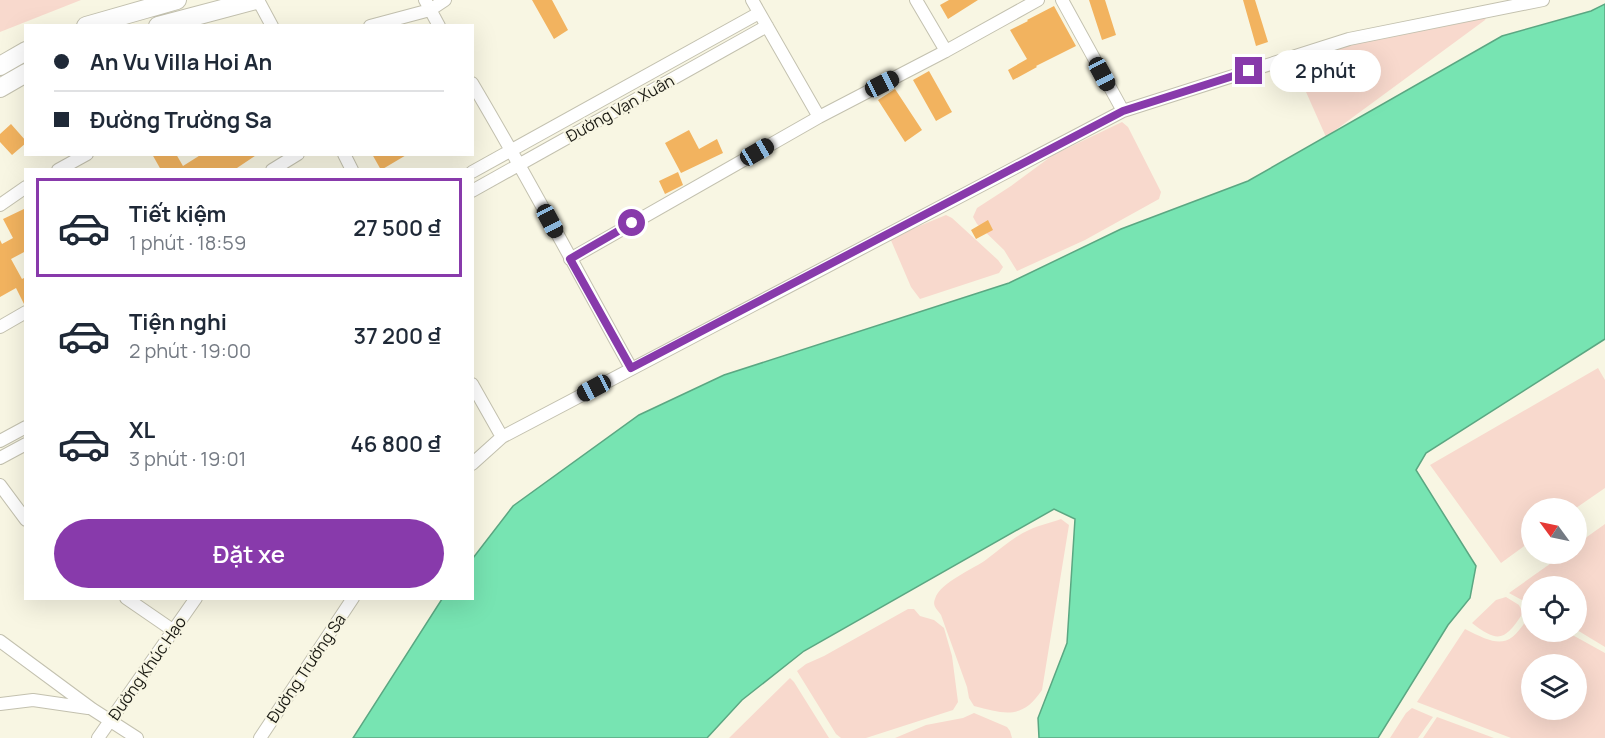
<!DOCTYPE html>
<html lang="vi">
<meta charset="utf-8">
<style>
:root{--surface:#fff;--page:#f6f6f7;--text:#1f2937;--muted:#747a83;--line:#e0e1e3;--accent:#883aab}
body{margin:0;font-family:Manrope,sans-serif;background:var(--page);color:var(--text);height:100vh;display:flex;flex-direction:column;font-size:22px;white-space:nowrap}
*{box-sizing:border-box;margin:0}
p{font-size:20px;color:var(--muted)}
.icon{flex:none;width:33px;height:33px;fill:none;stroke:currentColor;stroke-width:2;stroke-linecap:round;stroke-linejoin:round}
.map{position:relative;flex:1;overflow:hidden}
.side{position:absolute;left:24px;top:168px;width:450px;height:432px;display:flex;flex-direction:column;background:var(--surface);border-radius:0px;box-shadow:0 6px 24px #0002}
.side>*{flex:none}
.hud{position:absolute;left:24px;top:24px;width:450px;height:132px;border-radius:0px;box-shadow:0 6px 24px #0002;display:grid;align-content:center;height:132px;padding:0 30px;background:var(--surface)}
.needle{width:39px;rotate:303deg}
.controls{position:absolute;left:1521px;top:498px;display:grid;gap:12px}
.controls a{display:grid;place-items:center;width:66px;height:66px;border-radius:50%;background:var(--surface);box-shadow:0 6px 24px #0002;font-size:30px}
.end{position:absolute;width:27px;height:27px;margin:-14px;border:8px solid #883aab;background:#fff;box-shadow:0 0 0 3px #fff}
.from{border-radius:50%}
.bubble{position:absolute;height:42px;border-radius:21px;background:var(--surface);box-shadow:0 6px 24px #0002;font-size:20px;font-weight:600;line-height:42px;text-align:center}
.car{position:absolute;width:18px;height:36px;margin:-18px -9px;border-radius:8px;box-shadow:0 0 4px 2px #0007;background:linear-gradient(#222 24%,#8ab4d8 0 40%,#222 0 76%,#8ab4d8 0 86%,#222 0)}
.hud b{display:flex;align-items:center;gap:21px;height:57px;font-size:22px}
.hud b+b{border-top:2px solid var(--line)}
.hud i{width:15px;height:15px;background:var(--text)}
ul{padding:10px 0 0;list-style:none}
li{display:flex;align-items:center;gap:18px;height:99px;margin:0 12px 9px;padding:0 18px;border:3px solid transparent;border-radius:0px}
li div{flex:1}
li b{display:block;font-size:22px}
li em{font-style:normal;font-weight:600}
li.active{border-color:var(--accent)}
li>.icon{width:54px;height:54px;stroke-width:1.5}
.primary-button{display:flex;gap:12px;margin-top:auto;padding:12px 30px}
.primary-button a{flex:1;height:69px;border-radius:36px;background:var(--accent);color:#fff;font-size:24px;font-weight:600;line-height:69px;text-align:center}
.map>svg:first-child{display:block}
.green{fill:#f8d9cd;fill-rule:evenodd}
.water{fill:#77e4b2;stroke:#5ba782;stroke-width:1.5}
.building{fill:#f2b35f}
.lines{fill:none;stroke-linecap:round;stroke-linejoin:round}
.minor-casing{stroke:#c3c1af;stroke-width:14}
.secondary-casing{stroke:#c3c1af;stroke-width:20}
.minor{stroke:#fff;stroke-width:12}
.secondary{stroke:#fff;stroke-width:18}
.route{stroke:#883aab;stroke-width:8}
.labels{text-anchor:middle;stroke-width:4.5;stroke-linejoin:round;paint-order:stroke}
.street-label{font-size:16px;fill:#1a1a13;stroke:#f8f6e3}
</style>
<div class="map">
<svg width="1605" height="738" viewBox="0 0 1605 738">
<rect width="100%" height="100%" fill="#f8f6e3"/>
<!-- green -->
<path class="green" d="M 0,0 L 81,0 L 0,32 Z
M 1490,10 L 1485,20 L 1326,137 L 1291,58 Z
M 1122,122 L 1128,127 L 1161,192 L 1159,199 L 1085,240 L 1017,271 L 1004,250 L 977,224 L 973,217 L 977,208 L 1011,186 L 1053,155 Z
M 946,215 L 952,218 L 998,260 L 1003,267 L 999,273 L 920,299 L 911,287 L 890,238 Z
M 1598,368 L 1605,380 L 1605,488 L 1576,508 L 1532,508 L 1531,541 L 1501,563 L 1430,465 Z
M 1061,519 L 1069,525 L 1042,690 C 1022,720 1005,714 974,706 L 969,698 L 967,687 L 941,615 C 937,609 932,606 935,599 C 940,582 974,569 987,559 C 1001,549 1013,537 1029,530 C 1039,525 1050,523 1061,519 Z
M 1605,524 L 1605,647 L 1577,630 L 1576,586 L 1532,586 L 1531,605 L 1509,593 L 1564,554 L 1576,554 L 1577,544 Z
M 1506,597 L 1519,605 L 1523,613 C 1505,640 1499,644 1472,623 L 1496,600 Z
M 908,609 L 914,609 L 920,616 L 934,620 L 944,628 L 952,656 L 958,702 L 953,710 L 866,738 L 841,738 L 836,734 L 797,671 L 806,664 L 824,656 Z
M 1531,612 L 1532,632 L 1567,632 L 1605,653 L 1605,738 L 1511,738 L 1417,702 L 1465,629 C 1500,647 1510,649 1531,612 ZM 1532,664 L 1576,664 L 1576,710 L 1532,710 Z
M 790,678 L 794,682 L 829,738 L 729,738 Z
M 1412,708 L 1433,717 L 1418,738 L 1390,738 L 1406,713 Z
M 974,713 L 1007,727 L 1010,731 L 1012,738 L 895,738 L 926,725 L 963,718 Z
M 1437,717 L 1494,738 L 1423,738 Z"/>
<!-- water -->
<path class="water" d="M 1605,4 L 1605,339 L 1426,453 L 1416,470 L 1476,566 L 1470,598 L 1448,625 L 1378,738 L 1039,738 L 1038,718 L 1067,643 L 1075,519 L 1054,509 L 804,651 L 742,700 L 707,738 L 353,738 L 442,599 L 472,598 L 473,558 L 513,506 L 639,415 L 724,375 L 1009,283 L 1121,229 L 1248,181 L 1502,36 L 1591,11 Z"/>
<!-- building -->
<path class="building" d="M 532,0 L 552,0 L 568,30 L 554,39 Z
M 949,0 L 978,0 L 948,19 L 940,5 Z
M 1089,0 L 1105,0 L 1116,35 L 1102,40 Z
M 1243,0 L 1255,0 L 1268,42 L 1256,46 Z
M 1054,6 L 1076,46 L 1036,66 L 1037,67 L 1013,80 L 1008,70 L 1027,59 L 1010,30 L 1028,21 L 1027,20 Z
M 929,71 L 952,112 L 936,121 L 913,80 Z
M 895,89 L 922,130 L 905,142 L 878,100 Z
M 11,124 L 26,141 L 26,143 L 12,155 L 0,142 L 0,134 Z
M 689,130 L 699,149 L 717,139 L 723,153 L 681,173 L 665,143 Z
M 152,154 L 176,154 L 183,166 L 202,154 L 258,154 L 234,170 L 161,170 Z
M 372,154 L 408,154 L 381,170 Z
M 678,172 L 683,185 L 665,194 L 659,181 Z
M 26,208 L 26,251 L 11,259 L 22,279 L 26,277 L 26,304 L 24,304 L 16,288 L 0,297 L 0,240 L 2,244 L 13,238 L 3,219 Z
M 988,220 L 993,230 L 976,239 L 971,230 Z"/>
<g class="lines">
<defs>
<path id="minor" d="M 258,0 L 272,26
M 425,0 L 439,26
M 752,0 L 819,117
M 916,0 L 946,51
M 1062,0 L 1123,111
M 370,26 L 430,10 L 445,0
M 472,83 C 528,177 578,273 631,368
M 344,154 L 352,170
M 58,170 L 87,154
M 272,170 L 298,154
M 472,172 L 759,13
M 472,191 L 767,26
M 0,205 L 26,187
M 570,259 L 819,117 L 946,51 L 1038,0
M 0,327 L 26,312
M 472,384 L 502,437
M 0,441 L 26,427
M 0,458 L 26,444
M 472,464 L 502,437 L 1123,111 L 1349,39 L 1543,0
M 0,485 L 26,520
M 126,598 L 174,631
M 0,641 L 92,709 L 137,738
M 0,704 L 33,700 L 88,708
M 98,738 L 196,598
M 260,738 L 353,598"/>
<path id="secondary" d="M 86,26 L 177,0
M 158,26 L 256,0
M 0,66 L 26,51
M 0,88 L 26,73"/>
</defs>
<!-- minor casing -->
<use href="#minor" class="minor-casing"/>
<!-- secondary casing -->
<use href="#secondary" class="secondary-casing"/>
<!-- minor -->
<use href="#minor" class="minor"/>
<!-- secondary -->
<use href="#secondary" class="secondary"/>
</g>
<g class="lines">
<!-- route -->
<path class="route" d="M 632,223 L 570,259 L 631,368 L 1123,111 L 1249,71"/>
</g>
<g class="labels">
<!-- street labels -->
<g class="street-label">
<text transform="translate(620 108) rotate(-29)" y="6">Đường Vạn Xuân</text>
<text transform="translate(147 668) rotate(-55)" y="6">Đường Khúc Hạo</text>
<text transform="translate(306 668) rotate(-56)" y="6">Đường Trường Sa</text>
</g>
</g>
</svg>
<div class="controls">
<a><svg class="needle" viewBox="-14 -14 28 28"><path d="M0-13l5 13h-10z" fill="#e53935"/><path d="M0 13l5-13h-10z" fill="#747a83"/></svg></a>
<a><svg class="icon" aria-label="locate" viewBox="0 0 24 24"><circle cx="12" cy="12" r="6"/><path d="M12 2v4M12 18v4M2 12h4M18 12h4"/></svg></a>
<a><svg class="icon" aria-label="layers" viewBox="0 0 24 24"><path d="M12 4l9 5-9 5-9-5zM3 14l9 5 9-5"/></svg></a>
</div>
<i class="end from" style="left:632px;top:223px"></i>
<i class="end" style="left:1249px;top:71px"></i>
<div class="bubble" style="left:1270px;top:50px;width:111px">2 phút</div>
<i class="car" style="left:1102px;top:74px;rotate:152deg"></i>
<i class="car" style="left:882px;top:84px;rotate:63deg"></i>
<i class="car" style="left:757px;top:152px;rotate:60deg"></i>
<i class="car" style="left:550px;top:221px;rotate:152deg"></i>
<i class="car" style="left:594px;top:388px;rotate:242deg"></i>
<div class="hud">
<b><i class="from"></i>An Vu Villa Hoi An</b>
<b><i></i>Đường Trường Sa</b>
</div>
<section class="side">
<ul>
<li class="active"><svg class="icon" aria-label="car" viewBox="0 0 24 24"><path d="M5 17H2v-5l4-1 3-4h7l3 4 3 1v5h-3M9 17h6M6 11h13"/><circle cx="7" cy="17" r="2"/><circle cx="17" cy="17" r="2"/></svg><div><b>Tiết kiệm</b><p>1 phút · 18:59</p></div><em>27 500 ₫</em></li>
<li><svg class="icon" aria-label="car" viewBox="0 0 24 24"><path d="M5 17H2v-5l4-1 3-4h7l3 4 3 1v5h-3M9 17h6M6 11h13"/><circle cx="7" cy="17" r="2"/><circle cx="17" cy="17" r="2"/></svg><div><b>Tiện nghi</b><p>2 phút · 19:00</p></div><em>37 200 ₫</em></li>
<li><svg class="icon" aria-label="car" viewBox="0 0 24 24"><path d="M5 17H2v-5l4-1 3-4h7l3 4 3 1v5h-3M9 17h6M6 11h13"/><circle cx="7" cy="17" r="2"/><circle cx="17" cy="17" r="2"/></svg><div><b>XL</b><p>3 phút · 19:01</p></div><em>46 800 ₫</em></li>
</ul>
<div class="primary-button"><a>Đặt xe</a></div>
</section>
</div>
